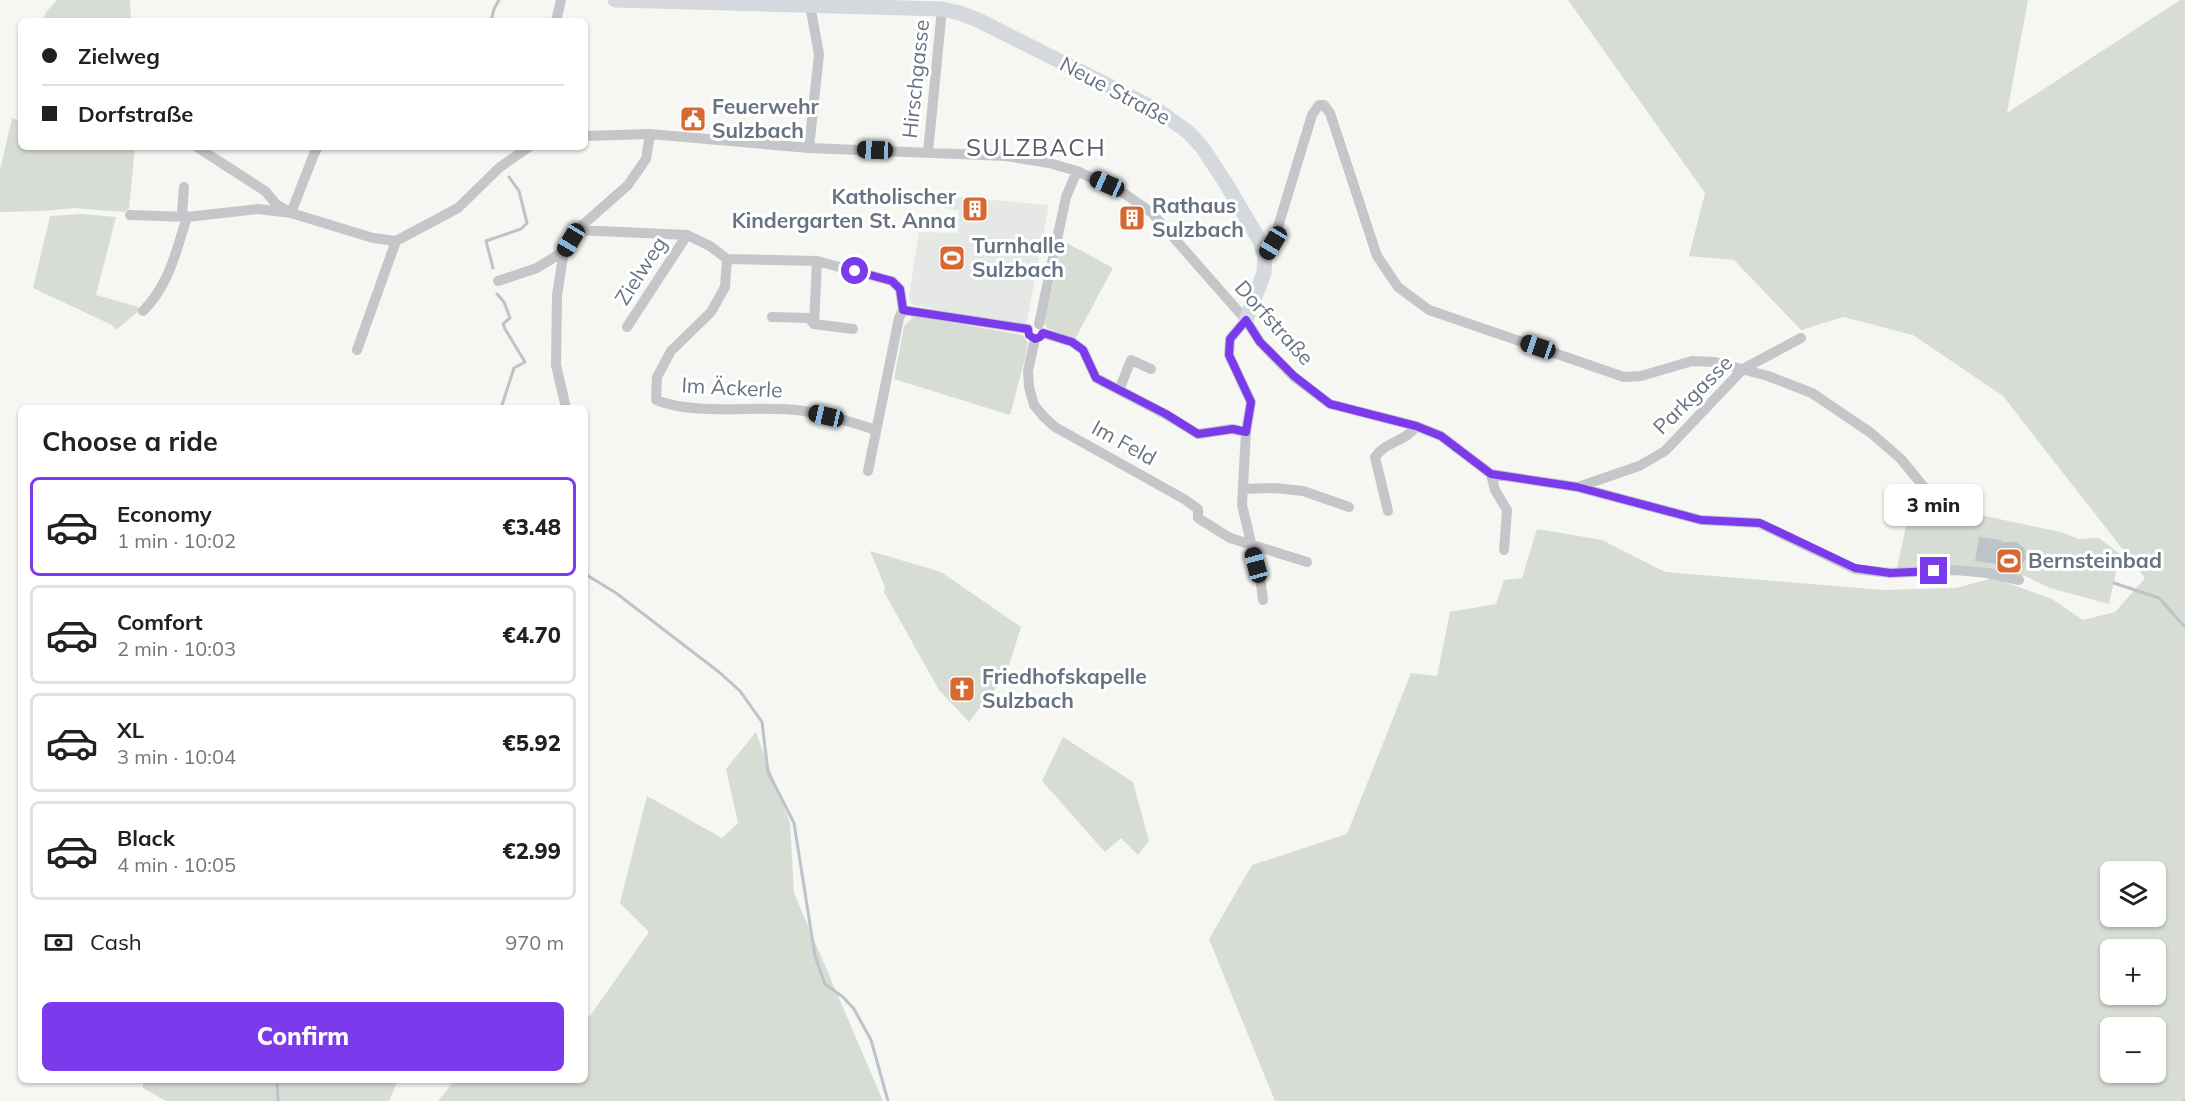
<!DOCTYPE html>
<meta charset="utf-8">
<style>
:root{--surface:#fff;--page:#f6f6f6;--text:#202124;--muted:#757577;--line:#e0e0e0;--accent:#7c3aed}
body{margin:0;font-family:Mulish,sans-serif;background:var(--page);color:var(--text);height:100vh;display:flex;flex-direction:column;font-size:22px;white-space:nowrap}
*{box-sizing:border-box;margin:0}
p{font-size:20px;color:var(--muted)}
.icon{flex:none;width:33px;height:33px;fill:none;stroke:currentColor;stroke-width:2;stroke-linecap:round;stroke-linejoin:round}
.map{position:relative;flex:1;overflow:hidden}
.panel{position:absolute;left:18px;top:405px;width:570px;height:678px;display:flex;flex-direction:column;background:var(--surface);border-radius:9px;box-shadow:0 2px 4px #0004}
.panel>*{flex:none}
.hud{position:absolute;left:18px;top:18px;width:570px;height:132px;border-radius:9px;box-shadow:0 2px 4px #0004;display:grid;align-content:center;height:132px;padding:0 24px;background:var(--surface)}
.controls{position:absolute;left:2100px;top:861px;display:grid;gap:12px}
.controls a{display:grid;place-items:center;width:66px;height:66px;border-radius:9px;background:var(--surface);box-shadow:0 2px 4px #0004;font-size:30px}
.end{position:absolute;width:27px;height:27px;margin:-14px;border:8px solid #7c3aed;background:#fff;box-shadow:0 0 0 3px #fff}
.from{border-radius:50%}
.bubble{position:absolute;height:42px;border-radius:9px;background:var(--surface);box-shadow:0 2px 4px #0004;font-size:20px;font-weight:800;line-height:42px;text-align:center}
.car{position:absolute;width:18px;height:36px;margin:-18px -9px;border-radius:8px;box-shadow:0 0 4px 2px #0007;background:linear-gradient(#222 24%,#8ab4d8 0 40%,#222 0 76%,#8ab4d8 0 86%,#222 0)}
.hud b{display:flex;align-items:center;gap:21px;height:57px;font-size:22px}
.hud b+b{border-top:2px solid var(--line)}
.hud i{width:15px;height:15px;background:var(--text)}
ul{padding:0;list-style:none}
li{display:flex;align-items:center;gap:18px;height:99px;margin:0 12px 9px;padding:0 12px;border:3px solid var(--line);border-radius:9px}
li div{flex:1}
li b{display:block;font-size:22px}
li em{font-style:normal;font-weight:800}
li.active{border-color:var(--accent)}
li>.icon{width:54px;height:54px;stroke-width:1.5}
h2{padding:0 24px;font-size:27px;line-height:72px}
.pay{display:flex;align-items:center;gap:15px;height:66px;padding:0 24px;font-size:22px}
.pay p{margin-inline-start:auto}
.cta{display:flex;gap:12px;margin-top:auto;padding:12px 24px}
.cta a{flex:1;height:69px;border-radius:9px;background:var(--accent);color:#fff;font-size:24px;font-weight:800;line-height:69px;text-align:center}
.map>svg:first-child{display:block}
.built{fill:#e6e8e6}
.green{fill:#d7ddd4;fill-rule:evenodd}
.water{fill:#bbc4c9}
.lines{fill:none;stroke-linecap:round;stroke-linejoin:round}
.stream{stroke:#bbc4c9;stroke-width:3}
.street{stroke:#c4c6ca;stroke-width:10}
.secondary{stroke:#d5d8dc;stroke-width:15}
.route{stroke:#7c3aed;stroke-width:8}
.labels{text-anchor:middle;stroke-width:6;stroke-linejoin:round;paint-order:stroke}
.street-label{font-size:21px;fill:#677382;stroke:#fff}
.poi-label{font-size:21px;font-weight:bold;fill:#677382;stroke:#fff;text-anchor:start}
.quarter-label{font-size:24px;letter-spacing:1.5px;fill:#545d67;stroke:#fff}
</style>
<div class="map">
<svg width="2185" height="1101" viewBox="0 0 2185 1101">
<rect width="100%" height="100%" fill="#f6f6f3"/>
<!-- built -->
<path class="built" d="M 945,196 L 1049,205 L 1027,321 L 1023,327 L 911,304 L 909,295 L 919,232 L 958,233 L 959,211 L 945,208 Z"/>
<!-- green -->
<path class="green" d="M 57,0 L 130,0 L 131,21 L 43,21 L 46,12 Z
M 1568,0 L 2028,0 L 2007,113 L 2180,0 L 2185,0 L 2185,1101 L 1275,1101 L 1209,939 L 1252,865 L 1347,834 L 1411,673 L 1437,676 L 1450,612 L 1496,604 L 1504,580 L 1522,578 L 1537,529 L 1602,540 L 1665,572 L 1883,590 L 1956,588 L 1993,578 L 2052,599 L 2083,620 L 2115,612 L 2145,578 L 2003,396 L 1913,335 L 1843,317 L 1801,330 L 1734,260 L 1689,256 L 1705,193 ZM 2110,872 L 2156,872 L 2156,916 L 2110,916 ZM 2110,950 L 2156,950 L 2156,994 L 2110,994 ZM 2110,1028 L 2156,1028 L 2156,1072 L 2110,1072 Z
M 12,118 L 21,121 L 21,147 L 135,147 L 129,209 L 124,212 L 74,208 L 43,211 L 0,212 L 0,170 Z
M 81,214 L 116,217 L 96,295 L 142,308 L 116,330 L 112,325 L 33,288 L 50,216 Z
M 1063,241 L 1113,268 L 1075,339 L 1047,328 L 1044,323 Z
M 914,316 L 1023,335 L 1028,343 L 1025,359 L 1010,415 L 894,379 L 904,326 Z
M 1938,506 L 2060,532 L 2079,539 L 2099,538 L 2120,554 L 2109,604 L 2050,588 L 2025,576 L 1961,568 L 1897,568 L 1907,522 L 1933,524 Z
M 870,551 L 941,572 L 1021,627 L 1006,675 L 969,722 L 939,690 L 884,592 L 885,587 Z
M 756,732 L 790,823 L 794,893 L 883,1101 L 438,1101 L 455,1080 L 585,1080 L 585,1014 L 590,1016 L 649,932 L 620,903 L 647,796 L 722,838 L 738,823 L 726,769 Z
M 1063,737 L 1133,782 L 1149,841 L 1138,855 L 1121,838 L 1105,852 L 1042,781 Z
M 143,1080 L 398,1080 L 389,1101 L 166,1101 L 143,1088 Z"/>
<!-- water -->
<path class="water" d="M 1979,537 L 2001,540 L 2002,542 L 2017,542 L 2025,549 L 2026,559 C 2021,566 2018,567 2009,566 L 2010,560 L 2000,559 L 1998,564 L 1975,561 Z"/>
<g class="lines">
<!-- stream -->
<path class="stream" d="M 491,21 L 494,9 L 499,0
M 493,268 L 486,241 L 521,229 L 527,223 L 519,191 L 509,177
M 497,294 L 504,302 L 510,318 L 503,324 L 505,329 L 525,362 L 514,368 L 501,408
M 585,574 L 616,593 L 719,672 L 740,691 L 762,722 L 768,772 L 794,823 L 815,956 L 825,984 L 843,997 L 854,1009 L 871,1040 L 888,1101
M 2114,583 L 2159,598 L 2185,627
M 277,1080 L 278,1101
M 2184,1101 L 2185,1100"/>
<!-- street -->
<path class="street" d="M 809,0 L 819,54 L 809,148
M 556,21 L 561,0
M 585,136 L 650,134 L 809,148 L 1006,156 L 1049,163 L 1077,171 L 1125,194 L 1152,213 L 1246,320 L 1260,342 L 1294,377 L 1330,404 L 1416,426 L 1441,436 L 1491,474 L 1577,487 L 1701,520 L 1759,523 L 1855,569 L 1890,573 L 1956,570 L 1987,573 L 2019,580
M 197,147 L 265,191 L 276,204 L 291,213 L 314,154 L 318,147
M 928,152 L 942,9
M 184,187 L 182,213 L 187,217
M 130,215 L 187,217 L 258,209 L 291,213 L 373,238 L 396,241 L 458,208 L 500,167 L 529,147
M 577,230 L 687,235 L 710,246 L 727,259 L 817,261 L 892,281 L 900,289 L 903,310 L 899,318 L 868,471
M 564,251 L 557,295 L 556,365 L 566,408
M 1265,256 L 1273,243 L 1312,115 L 1319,105 L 1324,105 L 1330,113 L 1377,256 L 1398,287 L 1429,310 L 1624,377 L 1641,376 L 1692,361 L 1715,362 L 1768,376 L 1812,393 L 1871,433 L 1901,459 L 1923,486 L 1935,496
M 727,259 L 725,287 L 711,312 L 671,351 L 657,377 L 656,400 C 700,417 757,404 804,411 C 828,415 852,422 876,430
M 498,281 L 537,268 L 564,251 L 577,230 L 628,185 L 646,159 L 650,134
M 903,310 L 1028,329
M 143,311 C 169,285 176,252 187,217
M 772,317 L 809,318 L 814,324 L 853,329
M 1246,320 L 1230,339 L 1229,355 L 1251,402 L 1246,432 L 1242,505 L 1261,584 L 1263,600
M 814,324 L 817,261
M 1039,324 L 1066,197 L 1077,171
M 627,327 L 687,235
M 1043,333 L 1072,342 L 1083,350 L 1096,378 L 1165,414 L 1198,434 L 1232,429 L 1246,432
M 1035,339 L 1028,371 L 1029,387 L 1034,405 L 1044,417 L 1055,427 L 1184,499 L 1198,509 L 1198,518 L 1230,538 L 1307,562
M 357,350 L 396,241
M 1119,390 L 1131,360 L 1151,369
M 1491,474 L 1495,490 L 1507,510 L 1504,550
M 1578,487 L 1639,466 L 1665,451 L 1743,369 L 1801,338
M 1243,489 L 1275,488 L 1303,491 L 1349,507
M 1388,511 L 1375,457 C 1386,441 1406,442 1416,426"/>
<!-- secondary -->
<path class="secondary" d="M 615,0 L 942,9 L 960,13 L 978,20 L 1159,111 L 1188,132 L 1202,147 L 1225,182 L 1260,241 L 1265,256 L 1264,273 L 1246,320"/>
</g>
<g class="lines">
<!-- route -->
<path class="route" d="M 855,271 L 892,281 L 900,289 L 903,310 L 1028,329 L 1029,335 L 1035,339 L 1040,337 L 1043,333 L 1072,342 L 1083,350 L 1096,378 L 1166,414 L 1198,434 L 1233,429 L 1246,432 L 1251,402 L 1229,355 L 1230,339 L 1246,320 L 1260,342 L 1294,376 L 1330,404 L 1416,426 L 1441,436 L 1491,474 L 1577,487 L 1701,520 L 1760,523 L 1855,568 L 1890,573 L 1934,571"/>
</g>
<!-- icons -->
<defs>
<symbol id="civic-square" viewBox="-11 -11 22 22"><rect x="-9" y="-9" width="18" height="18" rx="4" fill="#d76831" stroke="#fff"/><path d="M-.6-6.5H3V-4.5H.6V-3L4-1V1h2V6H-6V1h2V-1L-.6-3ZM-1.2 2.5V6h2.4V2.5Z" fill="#fff"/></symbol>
<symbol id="building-square" viewBox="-11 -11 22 22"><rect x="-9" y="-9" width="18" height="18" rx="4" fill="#d76831" stroke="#fff"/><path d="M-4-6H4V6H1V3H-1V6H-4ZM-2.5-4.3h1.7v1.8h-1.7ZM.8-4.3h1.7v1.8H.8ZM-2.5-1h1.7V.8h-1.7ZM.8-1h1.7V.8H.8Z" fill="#fff"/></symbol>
<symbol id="stadium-square" viewBox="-11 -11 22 22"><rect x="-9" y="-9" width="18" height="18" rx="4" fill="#d76831" stroke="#fff"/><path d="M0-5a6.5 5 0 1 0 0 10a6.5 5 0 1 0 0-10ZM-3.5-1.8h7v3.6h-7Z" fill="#fff"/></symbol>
<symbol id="church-square" viewBox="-11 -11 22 22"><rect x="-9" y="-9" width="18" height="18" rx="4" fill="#d76831" stroke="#fff"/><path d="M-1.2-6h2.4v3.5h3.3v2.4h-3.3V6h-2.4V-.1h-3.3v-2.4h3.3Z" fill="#fff"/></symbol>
</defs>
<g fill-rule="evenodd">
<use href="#civic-square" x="678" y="104" width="30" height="30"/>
<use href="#building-square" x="960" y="194" width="30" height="30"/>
<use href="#building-square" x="1117" y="203" width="30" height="30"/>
<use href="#stadium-square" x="937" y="243" width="30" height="30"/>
<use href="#stadium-square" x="1994" y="546" width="30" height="30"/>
<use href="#church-square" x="947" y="674" width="30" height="30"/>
</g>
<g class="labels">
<!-- street labels -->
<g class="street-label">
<text transform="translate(916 79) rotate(-84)" y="7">Hirschgasse</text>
<text transform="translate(1115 91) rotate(28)" y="7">Neue Straße</text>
<text transform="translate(641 271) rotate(-57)" y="7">Zielweg</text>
<text transform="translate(1274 323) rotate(48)" y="7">Dorfstraße</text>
<text transform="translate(732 388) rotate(3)" y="7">Im Äckerle</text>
<text transform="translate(1693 395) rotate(-45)" y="7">Parkgasse</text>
<text transform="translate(1124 443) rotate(29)" y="7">Im Feld</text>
</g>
<!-- poi labels -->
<g class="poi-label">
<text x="712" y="114">Feuerwehr<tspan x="712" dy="24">Sulzbach</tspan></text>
<text x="956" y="204" text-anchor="end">Katholischer<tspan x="956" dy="24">Kindergarten St. Anna</tspan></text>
<text x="1152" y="213">Rathaus<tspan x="1152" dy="24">Sulzbach</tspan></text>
<text x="972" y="253">Turnhalle<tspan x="972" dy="24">Sulzbach</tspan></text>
<text x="2028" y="568">Bernsteinbad</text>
<text x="982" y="684">Friedhofskapelle<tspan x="982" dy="24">Sulzbach</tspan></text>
</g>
<!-- quarter labels -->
<g class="quarter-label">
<text x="1036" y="156">SULZBACH</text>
</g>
</g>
</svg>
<div class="controls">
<a><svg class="icon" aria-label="layers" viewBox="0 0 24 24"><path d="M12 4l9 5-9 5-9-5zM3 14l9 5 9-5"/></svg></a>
<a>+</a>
<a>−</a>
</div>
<i class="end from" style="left:855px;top:271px"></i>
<i class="end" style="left:1934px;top:571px"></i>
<div class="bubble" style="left:1884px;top:484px;width:99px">3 min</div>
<i class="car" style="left:875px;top:150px;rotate:272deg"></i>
<i class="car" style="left:1107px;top:184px;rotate:294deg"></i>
<i class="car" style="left:571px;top:240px;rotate:211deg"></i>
<i class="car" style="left:1273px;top:243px;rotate:211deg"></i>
<i class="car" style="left:1538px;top:347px;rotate:289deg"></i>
<i class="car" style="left:826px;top:416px;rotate:283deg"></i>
<i class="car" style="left:1256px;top:565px;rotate:345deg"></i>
<div class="hud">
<b><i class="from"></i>Zielweg</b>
<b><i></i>Dorfstraße</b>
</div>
<section class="panel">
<h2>Choose a ride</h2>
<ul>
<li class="active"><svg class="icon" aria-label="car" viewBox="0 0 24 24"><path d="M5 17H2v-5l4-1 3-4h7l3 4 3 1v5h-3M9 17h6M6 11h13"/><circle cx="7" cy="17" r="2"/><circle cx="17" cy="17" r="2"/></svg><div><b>Economy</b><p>1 min · 10:02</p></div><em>€3.48</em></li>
<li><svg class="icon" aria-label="car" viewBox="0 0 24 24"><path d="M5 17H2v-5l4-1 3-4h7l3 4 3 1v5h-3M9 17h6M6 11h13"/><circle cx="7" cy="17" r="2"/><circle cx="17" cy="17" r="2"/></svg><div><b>Comfort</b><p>2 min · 10:03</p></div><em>€4.70</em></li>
<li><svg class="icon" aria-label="car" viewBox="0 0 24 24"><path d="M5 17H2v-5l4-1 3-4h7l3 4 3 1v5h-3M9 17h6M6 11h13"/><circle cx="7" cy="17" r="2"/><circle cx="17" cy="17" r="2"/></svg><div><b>XL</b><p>3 min · 10:04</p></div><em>€5.92</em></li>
<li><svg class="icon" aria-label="car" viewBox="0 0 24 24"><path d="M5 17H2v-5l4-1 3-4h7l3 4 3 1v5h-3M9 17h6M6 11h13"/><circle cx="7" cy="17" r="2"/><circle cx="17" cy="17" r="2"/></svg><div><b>Black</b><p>4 min · 10:05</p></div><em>€2.99</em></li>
</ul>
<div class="pay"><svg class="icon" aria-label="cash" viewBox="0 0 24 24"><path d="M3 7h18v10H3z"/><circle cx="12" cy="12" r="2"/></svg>Cash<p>970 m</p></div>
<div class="cta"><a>Confirm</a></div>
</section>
</div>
